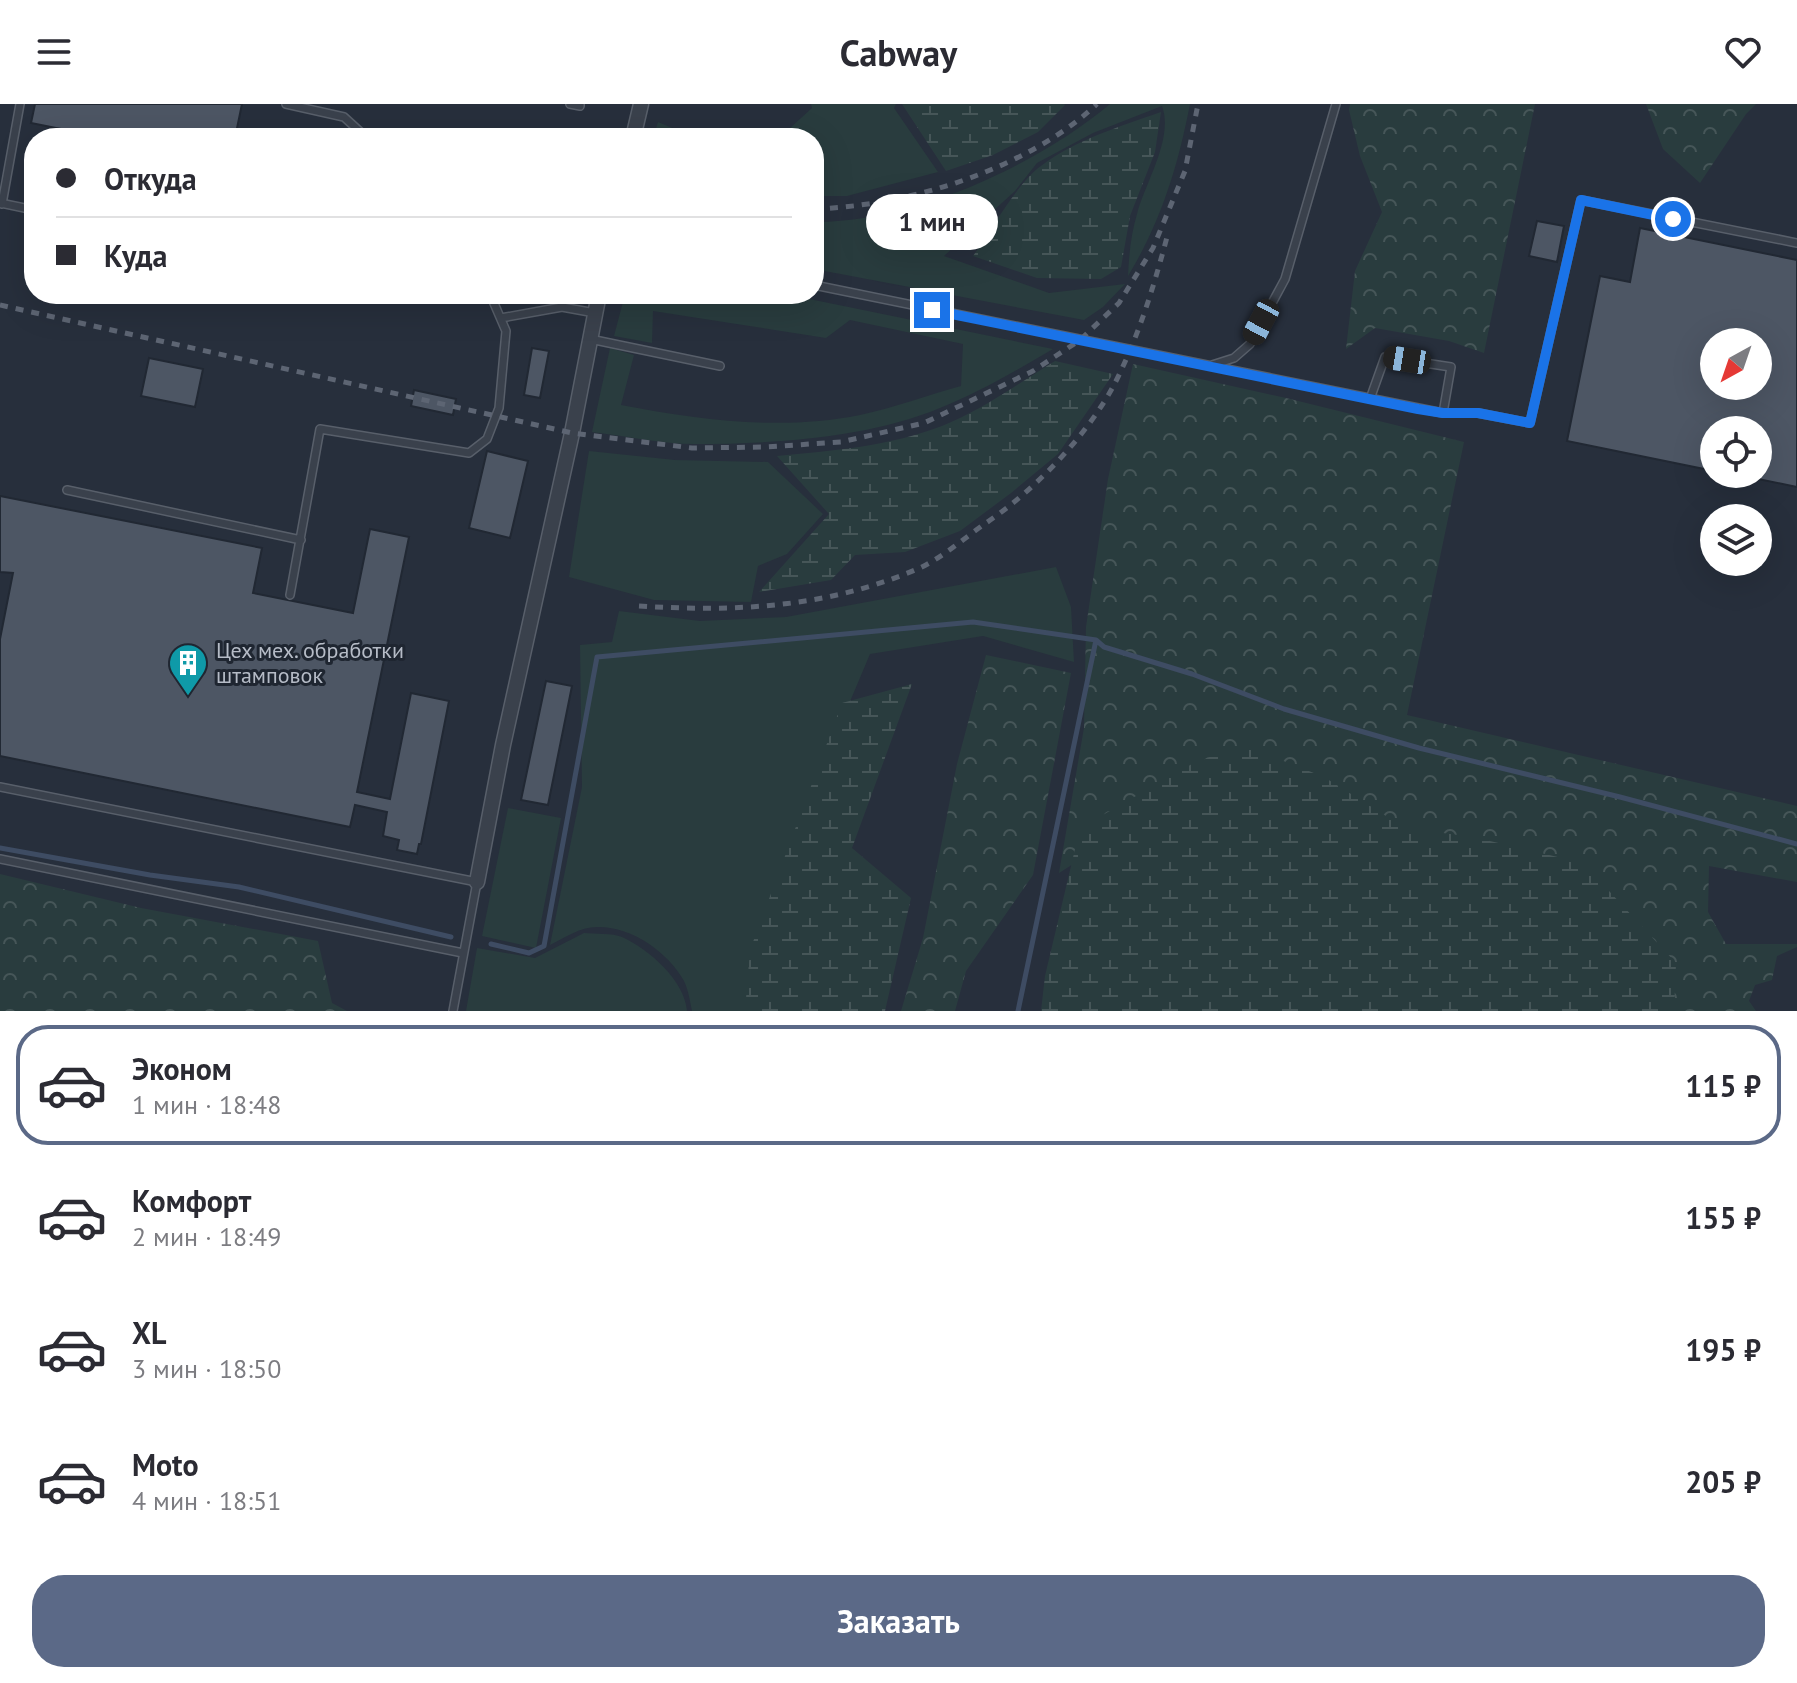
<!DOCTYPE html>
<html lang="ru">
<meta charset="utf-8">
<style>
:root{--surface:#fff;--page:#f7f7f7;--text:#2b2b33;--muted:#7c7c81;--line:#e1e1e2;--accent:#5b6987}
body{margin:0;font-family:"PT Sans",sans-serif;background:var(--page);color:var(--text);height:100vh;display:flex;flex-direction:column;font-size:30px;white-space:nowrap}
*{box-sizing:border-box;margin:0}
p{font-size:26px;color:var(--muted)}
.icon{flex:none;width:44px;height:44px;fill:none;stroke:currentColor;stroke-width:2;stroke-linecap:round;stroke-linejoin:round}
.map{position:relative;height:907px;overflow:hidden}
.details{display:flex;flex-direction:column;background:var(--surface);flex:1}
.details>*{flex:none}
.top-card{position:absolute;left:24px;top:24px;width:800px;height:176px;border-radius:32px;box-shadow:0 8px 32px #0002;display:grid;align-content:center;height:176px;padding:0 32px;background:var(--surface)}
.needle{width:52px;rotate:220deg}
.tools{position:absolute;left:1700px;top:224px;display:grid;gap:16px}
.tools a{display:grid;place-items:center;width:72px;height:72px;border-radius:50%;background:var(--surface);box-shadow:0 8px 32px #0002;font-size:40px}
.end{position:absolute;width:36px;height:36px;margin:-18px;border:10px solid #1a73e8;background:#fff;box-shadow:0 0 0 4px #fff}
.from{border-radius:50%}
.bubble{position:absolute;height:56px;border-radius:28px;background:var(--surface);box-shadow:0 8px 32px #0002;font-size:26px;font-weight:700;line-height:56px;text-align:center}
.car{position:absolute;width:24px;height:48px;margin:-24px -12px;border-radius:10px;box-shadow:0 0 6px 2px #0007;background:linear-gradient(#222 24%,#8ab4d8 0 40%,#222 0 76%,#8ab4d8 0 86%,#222 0)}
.top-card b{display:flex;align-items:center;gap:28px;height:76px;font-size:30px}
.top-card b+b{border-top:2px solid var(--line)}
.top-card i{width:20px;height:20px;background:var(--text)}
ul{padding:14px 0 0;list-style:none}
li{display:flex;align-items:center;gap:24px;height:120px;margin:0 16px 12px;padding:0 16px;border:4px solid transparent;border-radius:32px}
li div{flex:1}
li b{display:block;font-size:30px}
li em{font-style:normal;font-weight:700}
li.active{border-color:var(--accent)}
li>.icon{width:72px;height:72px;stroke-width:1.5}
.primary-button{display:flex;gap:16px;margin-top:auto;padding:16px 32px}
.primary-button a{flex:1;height:92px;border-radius:32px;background:var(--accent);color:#fff;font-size:32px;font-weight:700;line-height:92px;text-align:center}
header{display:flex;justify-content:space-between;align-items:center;height:104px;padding:0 32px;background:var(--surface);font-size:36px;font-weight:700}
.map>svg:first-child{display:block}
.grass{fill:#293c3e}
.forest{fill:url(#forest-crowns)}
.wetland{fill:url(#wetland-marsh)}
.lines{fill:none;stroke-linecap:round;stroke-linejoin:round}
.stream{stroke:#3e4c63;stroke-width:5}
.building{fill:#4d5664;stroke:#212833;stroke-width:2;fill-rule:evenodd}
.lane-casing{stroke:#585f6a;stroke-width:10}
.street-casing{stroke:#585f6a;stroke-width:17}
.lane{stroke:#3a414c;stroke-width:7}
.street{stroke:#3a414c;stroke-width:14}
.rail{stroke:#5d6573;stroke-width:5;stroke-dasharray:8 8;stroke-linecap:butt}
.route{stroke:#1a73e8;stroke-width:10}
.labels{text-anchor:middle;stroke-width:6;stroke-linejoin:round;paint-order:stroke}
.poi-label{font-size:22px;fill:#b6bcc7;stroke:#1f2631;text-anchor:start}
</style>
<header><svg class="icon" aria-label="menu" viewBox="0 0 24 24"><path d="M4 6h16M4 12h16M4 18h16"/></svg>Cabway<svg class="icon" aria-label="heart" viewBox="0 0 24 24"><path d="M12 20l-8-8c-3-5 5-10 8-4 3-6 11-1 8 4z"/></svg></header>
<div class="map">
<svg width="1797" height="907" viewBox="0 0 1797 907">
<defs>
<pattern id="forest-crowns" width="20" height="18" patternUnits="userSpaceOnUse" patternTransform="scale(2)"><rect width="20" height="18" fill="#293c3e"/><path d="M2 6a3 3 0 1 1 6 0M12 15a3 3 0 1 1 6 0" fill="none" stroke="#465658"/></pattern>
<pattern id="wetland-marsh" width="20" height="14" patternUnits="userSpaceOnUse" patternTransform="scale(2)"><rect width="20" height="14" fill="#293c3e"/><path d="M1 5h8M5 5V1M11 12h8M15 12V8" fill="none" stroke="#465658"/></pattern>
</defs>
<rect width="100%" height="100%" fill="#272f3c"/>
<!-- grass -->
<path class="grass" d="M 811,0 L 896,0 L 894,4 L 938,68 L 847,92 L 814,92 L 814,34 L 779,34 L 812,4 Z
M 1110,0 L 1190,0 C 1178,62 1161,118 1128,172 C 1129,150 1131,130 1137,110 C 1145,79 1174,34 1162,2 L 1093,29 L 1037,59 L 1015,87 L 944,152 L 1049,189 L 1125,180 L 1103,203 L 1084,216 L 814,165 L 814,118 C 912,119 1036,62 1110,0 Z
M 658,18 L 696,34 L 653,34 Z
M 625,190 L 785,190 L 1053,245 C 1017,266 980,288 940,304 C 868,334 773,340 695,340 C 661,340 626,332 592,328 L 610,244 L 634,251 L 621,301 C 700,316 781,327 860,311 C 894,304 928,291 961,282 L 963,240 L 850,216 L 826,234 L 653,207 L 652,239 L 614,232 Z
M 589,347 L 675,356 L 768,358 L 823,410 L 787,450 L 758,462 L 751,498 L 654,496 L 569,473 Z
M 1056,463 L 1071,503 L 1074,558 L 983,532 L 870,550 L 817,676 L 760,907 L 692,907 C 690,897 688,885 684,877 C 668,848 631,822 597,823 C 580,823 564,834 550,841 L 582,683 L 580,541 L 612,538 L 619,507 L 700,517 L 786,513 Z
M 508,704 L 561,714 L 536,844 L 482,832 Z
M 584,829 C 596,830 612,829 622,833 C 649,845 685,877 687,907 L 466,907 L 477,844 L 535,854 Z"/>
<!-- forest -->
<path class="forest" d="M 1350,0 L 1535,0 L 1484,249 L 1449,237 L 1375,224 L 1346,245 L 1355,167 L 1382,108 L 1360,52 L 1349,6 Z
M 1646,0 L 1756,0 L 1746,10 L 1700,79 L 1663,45 Z
M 1133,260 L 1286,294 L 1464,338 L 1407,611 L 1797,702 L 1797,778 L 1709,762 L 1708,808 L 1726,840 L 1797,840 L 1797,843 L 1777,852 L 1772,876 L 1755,881 L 1749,897 L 1756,907 L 1112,907 L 1120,730 L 1059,769 L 1084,624 L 1086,523 L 1108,375 Z
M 986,551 L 1071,569 L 1033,771 L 966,867 L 955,907 L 901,907 L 923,834 L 957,660 Z
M 0,770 L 141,804 L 318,837 L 332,899 L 347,907 L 0,907 Z"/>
<!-- wetland -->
<path class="wetland" d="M 902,0 L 1064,0 L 1065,1 L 1038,28 L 993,51 L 946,67 Z
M 1161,8 L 1155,48 L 1130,112 L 1121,163 L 1101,175 L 1037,174 L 973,152 C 991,127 1017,79 1041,62 C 1075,36 1121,22 1161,8 Z
M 1055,257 L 1113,270 L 1058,350 L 1011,389 L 960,427 L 905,448 L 855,451 L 831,476 L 759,488 L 829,410 L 777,352 C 832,347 890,342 942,322 C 982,306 1019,279 1055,257 Z
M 912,580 L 852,744 L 911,794 L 885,907 L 745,907 L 750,846 L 842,599 Z
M 1243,641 L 1324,673 L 1405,724 L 1473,733 L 1583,759 L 1676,859 L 1674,907 L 1041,907 L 1045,872 L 1080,724 L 1192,660 Z"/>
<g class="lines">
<!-- stream -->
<path class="stream" d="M 0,744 L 150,771 L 239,783 L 451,833
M 491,840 L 529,849 L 544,842 L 597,553 L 973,518 L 1096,536 L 1104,543 L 1192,570 L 1284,605 L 1419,644 L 1620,693 L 1797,740
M 1018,907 L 1096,536"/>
</g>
<!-- building -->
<path class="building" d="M 35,0 L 242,0 L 235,34 L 106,34 L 31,19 Z
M 1537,117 L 1564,122 L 1557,158 L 1529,152 Z
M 1640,124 L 1797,156 L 1797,383 L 1758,375 L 1758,326 L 1714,326 L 1714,367 L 1567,337 L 1600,172 L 1630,178 ZM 1714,238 L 1758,238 L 1758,282 L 1714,282 Z
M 532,244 L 549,247 L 540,294 L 524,291 Z
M 149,254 L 203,265 L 195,303 L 141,292 Z
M 414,286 L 456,295 L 453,311 L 411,302 Z
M 487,347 L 528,357 L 510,434 L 469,424 Z
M 0,392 L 262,444 L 253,489 L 353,509 L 370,425 L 409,433 L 357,688 L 390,695 L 411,589 L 449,597 L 421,740 L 419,740 L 417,750 L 397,746 L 399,736 L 383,732 L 387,708 L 355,701 L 350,723 L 0,652 L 0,535 L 13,469 L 0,468 Z
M 546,577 L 572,582 L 548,701 L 521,696 Z"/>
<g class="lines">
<defs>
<path id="lane" d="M 286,0 L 344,13 L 367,34
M 570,0 L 580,2 L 580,0
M 0,99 L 34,106
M 2,100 L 20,0
M 814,181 L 1443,309 L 1478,309 L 1530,319 L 1581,96 L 1797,139
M 501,214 L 562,203 L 595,209
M 590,235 L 720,262
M 1212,261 L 1234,254 L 1250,240 L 1285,175 L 1336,0
M 1370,295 L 1385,253 L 1451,263 L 1443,309
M 67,386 L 301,436
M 290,491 L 320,325 L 469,349 L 487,335 L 499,304 L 506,227 L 490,190
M 0,683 L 477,778 L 453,907
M 0,755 L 463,849"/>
<path id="street" d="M 633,34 L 641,0
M 477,778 L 503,641 L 572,329 L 599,190"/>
</defs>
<!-- lane casing -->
<use href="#lane" class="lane-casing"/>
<!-- street casing -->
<use href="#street" class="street-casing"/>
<!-- lane -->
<use href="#lane" class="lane"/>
<!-- street -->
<use href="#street" class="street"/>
<!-- rail -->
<path class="rail" d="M 814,105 C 908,102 1028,65 1097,0
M 0,201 L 572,329 L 692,344 L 765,343 L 841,338 L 924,319 L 1033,267 L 1080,236 L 1119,199 L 1153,144 L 1185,67 L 1198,0
M 639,502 C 735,508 825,504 915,466 C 940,456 964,434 986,419 C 1035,386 1089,330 1116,277 C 1139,231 1154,182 1167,133"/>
</g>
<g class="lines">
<!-- route -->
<path class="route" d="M 932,206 L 1418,305 L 1443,309 L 1478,309 L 1530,319 L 1581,96 L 1673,115"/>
</g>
<!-- icons -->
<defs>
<symbol id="building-pin" viewBox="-11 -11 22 30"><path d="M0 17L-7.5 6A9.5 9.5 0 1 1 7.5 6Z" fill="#0f9aa8" stroke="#1f2631"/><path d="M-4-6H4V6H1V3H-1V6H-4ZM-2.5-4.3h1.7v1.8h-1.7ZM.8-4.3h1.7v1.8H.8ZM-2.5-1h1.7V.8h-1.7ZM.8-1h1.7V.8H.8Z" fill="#fff"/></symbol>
</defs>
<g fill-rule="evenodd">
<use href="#building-pin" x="166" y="537" width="44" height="60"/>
</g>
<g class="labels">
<!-- poi labels -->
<g class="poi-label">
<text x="216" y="554">Цех мех. обработки<tspan x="216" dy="25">штамповок</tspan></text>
</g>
</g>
</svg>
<div class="tools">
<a><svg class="needle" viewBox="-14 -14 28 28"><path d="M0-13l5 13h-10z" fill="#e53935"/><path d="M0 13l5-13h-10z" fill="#7c7c81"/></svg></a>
<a><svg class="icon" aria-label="locate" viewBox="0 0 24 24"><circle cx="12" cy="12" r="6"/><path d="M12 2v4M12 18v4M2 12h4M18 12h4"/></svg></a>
<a><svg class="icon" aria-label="layers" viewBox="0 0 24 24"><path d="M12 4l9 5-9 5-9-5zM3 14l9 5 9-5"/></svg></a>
</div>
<i class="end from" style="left:1673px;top:115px"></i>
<i class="end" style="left:932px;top:206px"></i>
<div class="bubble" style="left:866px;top:90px;width:132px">1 мин</div>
<i class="car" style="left:1261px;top:218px;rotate:208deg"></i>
<i class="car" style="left:1407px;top:256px;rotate:279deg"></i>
<div class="top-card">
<b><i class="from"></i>Откуда</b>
<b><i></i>Куда</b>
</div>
</div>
<section class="details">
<ul>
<li class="active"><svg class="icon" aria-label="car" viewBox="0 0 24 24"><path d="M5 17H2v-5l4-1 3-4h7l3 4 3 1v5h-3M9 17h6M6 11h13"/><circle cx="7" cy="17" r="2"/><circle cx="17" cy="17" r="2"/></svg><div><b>Эконом</b><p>1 мин · 18:48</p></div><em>115 ₽</em></li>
<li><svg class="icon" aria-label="car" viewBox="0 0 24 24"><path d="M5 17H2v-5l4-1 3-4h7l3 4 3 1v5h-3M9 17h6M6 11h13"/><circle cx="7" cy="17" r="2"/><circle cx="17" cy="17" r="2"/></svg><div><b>Комфорт</b><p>2 мин · 18:49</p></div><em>155 ₽</em></li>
<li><svg class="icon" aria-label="car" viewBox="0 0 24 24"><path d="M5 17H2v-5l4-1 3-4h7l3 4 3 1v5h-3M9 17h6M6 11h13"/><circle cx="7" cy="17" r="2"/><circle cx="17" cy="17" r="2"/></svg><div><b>XL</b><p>3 мин · 18:50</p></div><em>195 ₽</em></li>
<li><svg class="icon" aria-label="car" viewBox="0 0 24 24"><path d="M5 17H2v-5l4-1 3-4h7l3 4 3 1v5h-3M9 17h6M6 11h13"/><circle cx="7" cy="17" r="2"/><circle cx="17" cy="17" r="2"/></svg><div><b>Moto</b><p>4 мин · 18:51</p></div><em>205 ₽</em></li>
</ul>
<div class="primary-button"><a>Заказать</a></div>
</section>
